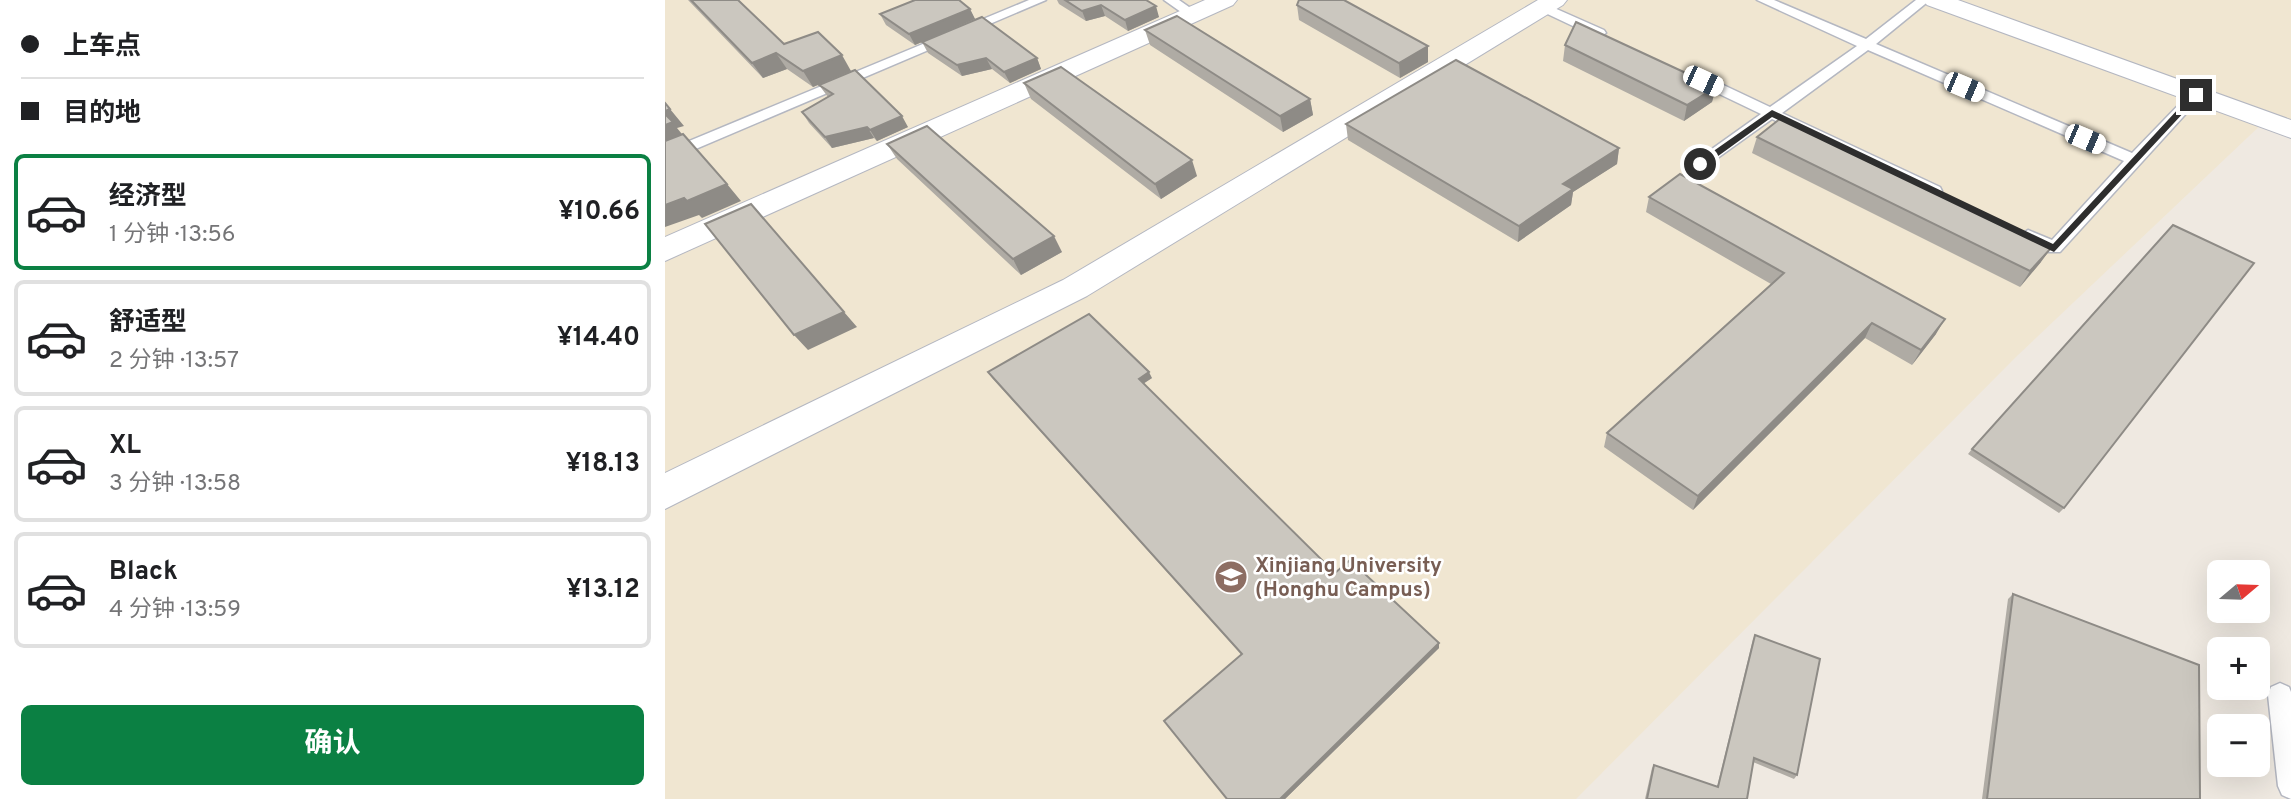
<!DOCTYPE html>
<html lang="zh">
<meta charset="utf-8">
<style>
:root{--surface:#fff;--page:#f2f2f2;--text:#202124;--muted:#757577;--line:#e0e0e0;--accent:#0b8043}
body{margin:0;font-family:Overpass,"Noto Sans SC",sans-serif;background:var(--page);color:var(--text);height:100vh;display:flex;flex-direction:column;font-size:26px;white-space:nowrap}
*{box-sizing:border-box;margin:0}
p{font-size:23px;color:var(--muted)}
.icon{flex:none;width:38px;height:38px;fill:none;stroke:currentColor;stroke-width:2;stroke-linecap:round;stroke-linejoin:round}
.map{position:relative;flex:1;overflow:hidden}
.side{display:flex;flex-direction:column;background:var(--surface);width:665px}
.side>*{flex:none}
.hud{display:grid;align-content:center;height:154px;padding:0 21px;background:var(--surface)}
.needle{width:46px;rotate:71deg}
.fabs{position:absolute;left:1542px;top:560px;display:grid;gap:14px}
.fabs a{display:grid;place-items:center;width:63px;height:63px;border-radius:10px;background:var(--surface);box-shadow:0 7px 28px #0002;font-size:35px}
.end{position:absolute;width:32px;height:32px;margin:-16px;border:9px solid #2e2e2e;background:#fff;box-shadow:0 0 0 4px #fff}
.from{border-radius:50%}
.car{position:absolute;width:21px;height:42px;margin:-21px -10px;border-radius:9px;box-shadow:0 0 5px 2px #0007;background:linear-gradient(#fff 24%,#345 0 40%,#fff 0 76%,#345 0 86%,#fff 0)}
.hud b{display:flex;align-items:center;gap:24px;height:66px;font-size:26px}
.hud b+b{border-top:2px solid var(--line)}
.hud i{width:18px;height:18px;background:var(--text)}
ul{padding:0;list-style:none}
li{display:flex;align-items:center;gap:21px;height:116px;margin:0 14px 10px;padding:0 7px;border:4px solid var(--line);border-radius:10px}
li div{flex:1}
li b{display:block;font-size:26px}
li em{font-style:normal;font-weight:700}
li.on{border-color:var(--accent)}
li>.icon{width:63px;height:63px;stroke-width:1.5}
.cta{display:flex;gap:14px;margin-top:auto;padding:14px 21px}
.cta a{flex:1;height:80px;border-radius:10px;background:var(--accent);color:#fff;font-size:28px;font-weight:700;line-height:80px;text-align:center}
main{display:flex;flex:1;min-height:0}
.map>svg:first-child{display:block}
.education{fill:#f0e6d1}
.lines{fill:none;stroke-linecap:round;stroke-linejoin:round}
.lane-casing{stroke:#b4b7c1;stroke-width:3}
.street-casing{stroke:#b4b7c1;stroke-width:2}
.lane{fill:#fff;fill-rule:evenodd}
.street{fill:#fff;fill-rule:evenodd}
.wall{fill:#afaba4}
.shaded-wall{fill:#8e8b86}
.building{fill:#cbc7bf;stroke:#8e8b86;stroke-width:2}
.route{fill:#2e2e2e}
.labels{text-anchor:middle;stroke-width:5;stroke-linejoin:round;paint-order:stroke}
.education-label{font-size:21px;font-weight:bold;fill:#785e54;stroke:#fff;text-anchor:start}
</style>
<main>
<section class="side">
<div class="hud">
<b><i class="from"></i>上车点</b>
<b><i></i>目的地</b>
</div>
<ul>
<li class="on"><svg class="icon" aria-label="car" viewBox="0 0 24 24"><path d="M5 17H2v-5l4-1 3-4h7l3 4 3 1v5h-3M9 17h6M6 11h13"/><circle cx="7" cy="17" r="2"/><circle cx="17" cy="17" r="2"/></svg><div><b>经济型</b><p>1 分钟 · 13:56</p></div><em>¥10.66</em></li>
<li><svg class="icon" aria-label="car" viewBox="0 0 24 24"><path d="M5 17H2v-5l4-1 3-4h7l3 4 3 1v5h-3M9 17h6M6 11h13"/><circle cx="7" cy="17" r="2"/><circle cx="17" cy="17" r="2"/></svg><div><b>舒适型</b><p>2 分钟 · 13:57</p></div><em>¥14.40</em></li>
<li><svg class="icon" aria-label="car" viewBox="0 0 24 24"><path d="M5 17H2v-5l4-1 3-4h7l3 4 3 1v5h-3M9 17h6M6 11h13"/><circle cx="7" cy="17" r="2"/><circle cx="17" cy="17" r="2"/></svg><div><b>XL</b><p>3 分钟 · 13:58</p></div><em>¥18.13</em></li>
<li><svg class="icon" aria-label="car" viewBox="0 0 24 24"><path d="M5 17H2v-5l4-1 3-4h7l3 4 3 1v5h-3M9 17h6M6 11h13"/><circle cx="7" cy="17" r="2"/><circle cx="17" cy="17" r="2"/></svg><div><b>Black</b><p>4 分钟 · 13:59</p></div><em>¥13.12</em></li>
</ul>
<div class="cta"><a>确认</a></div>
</section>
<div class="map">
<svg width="1626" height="799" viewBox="0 0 1626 799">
<rect width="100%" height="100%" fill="#efe9e1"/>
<!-- education -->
<path class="education" d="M 0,0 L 1626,0 L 1626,129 L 1601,120 L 1352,356 L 911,799 L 0,799 Z"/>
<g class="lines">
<defs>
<path id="lane" d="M 364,0 L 381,0 L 0,162 L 0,151 Z
M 499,0 L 514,0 L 534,14 L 533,17 L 523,17 Z
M 1092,0 L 1109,0 L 1201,39 L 1251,0 L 1265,0 L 1211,44 L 1467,153 L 1526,92 L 1536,92 L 1538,95 L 1395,252 L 1383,252 L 1357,240 L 1355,236 L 1363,230 L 1387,240 L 1459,161 L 1203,50 L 1117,113 L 1275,187 L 1277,191 L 1275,195 L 1263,195 L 1107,119 L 1040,167 L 1030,167 L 1027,164 L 1030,161 L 1096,114 L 1023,79 L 1023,73 L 1033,73 L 1105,107 L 1192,46 Z
M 878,3 L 939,30 L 941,33 L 934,37 L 929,36 L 874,10 L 874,4 Z
M 1615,683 L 1624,687 L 1626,692 L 1626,799 L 1617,795 L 1613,786 L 1603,695 L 1606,687 Z"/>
<path id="street" d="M 540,0 L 572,0 L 568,5 L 0,261 L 0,237 Z
M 873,0 L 902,0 L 898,5 L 422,296 L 0,509 L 0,473 L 398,280 Z
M 1258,0 L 1293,0 L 1626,120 L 1626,138 L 1262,5 Z"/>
</defs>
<!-- lane casing -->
<use href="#lane" class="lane-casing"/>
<!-- street casing -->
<use href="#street" class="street-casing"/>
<!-- lane -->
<use href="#lane" class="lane"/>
<!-- street -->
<use href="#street" class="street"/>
</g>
<!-- wall -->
<path class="wall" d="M 23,0 L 73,0 L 119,44 L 186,71 L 148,87 L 122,69 L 98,78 Z
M 392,0 L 481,0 L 494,17 L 463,31 L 440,16 L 421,21 L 394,4 Z
M 632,5 L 763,62 L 735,78 L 634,20 Z
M 305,9 L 310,19 L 250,45 L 221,25 L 215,14 Z
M 480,30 L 645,99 L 648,115 L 618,132 L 485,45 Z
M 257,42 L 372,58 L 376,69 L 345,83 L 327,69 L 297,76 L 263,53 Z
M 900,45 L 1051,87 L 1047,102 L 1019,121 L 898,61 Z
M 359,83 L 532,176 L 496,199 L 366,99 Z
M 154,85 L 243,127 L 212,141 L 209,138 L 167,148 L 144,123 L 137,112 L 163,97 Z
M 681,124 L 954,148 L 952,164 L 908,192 L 906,205 L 853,242 L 683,140 Z
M 1092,137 L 1376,262 L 1355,287 L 1087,153 Z
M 222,144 L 397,252 L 356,275 L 232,159 Z
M 984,197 L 1271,334 L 1247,365 L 1200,338 L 1028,510 L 939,447 L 942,433 L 1106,284 L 981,212 Z
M 323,372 L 487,378 L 478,384 L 670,573 L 774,648 L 620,799 L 562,799 L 576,654 L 327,378 Z
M 1307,449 L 1399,508 L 1394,513 L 1303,454 Z
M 1348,594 L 1535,799 L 1317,799 L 1343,599 Z
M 1090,635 L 1132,775 L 1129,779 L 1088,762 L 1082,799 L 980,799 L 987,768 L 989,765 L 1052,787 L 1088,639 Z"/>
<!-- shaded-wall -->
<path class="shaded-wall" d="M 436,5 L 440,16 L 421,21 L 417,11 Z
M 491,6 L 494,17 L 463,31 L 460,20 Z
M 305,9 L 310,19 L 250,45 L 244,34 Z
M 763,46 L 763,62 L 735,78 L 734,63 Z
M 111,53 L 122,69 L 98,78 L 87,63 Z
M 177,55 L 186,71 L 148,87 L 138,71 Z
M 321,58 L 327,69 L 297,76 L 292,65 Z
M 372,58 L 376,69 L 345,83 L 339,72 Z
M 1051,87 L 1047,102 L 1019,121 L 1022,105 Z
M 645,99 L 648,115 L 618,132 L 615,116 Z
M 5,109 L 19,126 L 12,128 L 21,139 L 0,148 L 0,111 Z
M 237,116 L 243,127 L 212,141 L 205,130 Z
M 202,127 L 209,138 L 167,148 L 160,137 Z
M 954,148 L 952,164 L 908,192 L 906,205 L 853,242 L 854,226 L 898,184 Z
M 527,160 L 532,176 L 496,199 L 490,184 Z
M 62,184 L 76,201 L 37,218 L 34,215 L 0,227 L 0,205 Z
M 389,236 L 397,252 L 356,275 L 348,259 Z
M 1387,247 L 1376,262 L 1355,287 L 1365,271 Z
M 179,312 L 192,327 L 143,350 L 129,335 Z
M 1280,319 L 1271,334 L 1247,365 L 1256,350 Z
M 1207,323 L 1200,338 L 1028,510 L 1033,496 Z
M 484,372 L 487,378 L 476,385 L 474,379 Z
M 774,643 L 774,648 L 620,799 L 615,799 Z"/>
<!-- building -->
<path class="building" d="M 26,0 L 73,0 L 119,44 L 153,32 L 177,55 L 138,71 L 111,53 L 87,63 Z
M 250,0 L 294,0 L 305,9 L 244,34 L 215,14 Z
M 400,0 L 481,0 L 491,6 L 460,20 L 436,5 L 417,11 Z
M 634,0 L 679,0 L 763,46 L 734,63 L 632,5 Z
M 512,16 L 645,99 L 615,116 L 480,30 Z
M 317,17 L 372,58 L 339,72 L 321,58 L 292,65 L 257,42 Z
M 911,22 L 1051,87 L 1022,105 L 900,45 Z
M 791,60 L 954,148 L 898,184 L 908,189 L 854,226 L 681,124 Z
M 396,67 L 527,160 L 490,184 L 359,83 Z
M 190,70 L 237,116 L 205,130 L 202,127 L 160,137 L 137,112 L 168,94 L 154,85 Z
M 0,103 L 5,109 L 0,111 Z
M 0,114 L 8,122 L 0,125 Z
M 1116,118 L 1387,247 L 1365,271 L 1092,137 Z
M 262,126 L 389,236 L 348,259 L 222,144 Z
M 18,134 L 62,184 L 22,201 L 19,198 L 0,205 L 0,141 Z
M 1015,174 L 1280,319 L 1256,350 L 1207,323 L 1033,496 L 942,433 L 1119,273 L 984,197 Z
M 86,204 L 179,312 L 129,335 L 40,224 Z
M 1508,225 L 1589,263 L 1399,508 L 1307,449 Z
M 424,314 L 484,372 L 474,379 L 670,573 L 685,560 L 774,643 L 615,799 L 562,799 L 499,721 L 577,654 L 323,372 Z
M 1348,594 L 1534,665 L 1535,799 L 1322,799 Z
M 1090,635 L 1155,659 L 1132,775 L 1089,758 L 1082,799 L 982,799 L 989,765 L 1053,787 Z"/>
<!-- route -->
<path class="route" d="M 1528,93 L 1535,95 L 1389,252 L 1107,117 L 1038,167 L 1030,164 L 1107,110 L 1388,244 Z"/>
<!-- icons -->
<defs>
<symbol id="university-disc" viewBox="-11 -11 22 22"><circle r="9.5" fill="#8d6e63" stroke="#fff"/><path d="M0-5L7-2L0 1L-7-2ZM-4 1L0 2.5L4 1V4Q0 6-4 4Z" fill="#fff"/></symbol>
</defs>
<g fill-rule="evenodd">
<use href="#university-disc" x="547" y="558" width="38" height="38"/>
</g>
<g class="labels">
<!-- education labels -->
<g class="education-label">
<text x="590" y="572">Xinjiang University<tspan x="590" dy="24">(Honghu Campus)</tspan></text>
</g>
</g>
</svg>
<div class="fabs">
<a><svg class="needle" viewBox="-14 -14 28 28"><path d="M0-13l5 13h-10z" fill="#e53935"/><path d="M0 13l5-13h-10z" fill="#757577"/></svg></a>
<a>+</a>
<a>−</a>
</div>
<i class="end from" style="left:1035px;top:164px"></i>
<i class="end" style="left:1531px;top:95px"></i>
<i class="car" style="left:1038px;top:81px;rotate:115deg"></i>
<i class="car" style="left:1299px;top:87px;rotate:113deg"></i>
<i class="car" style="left:1420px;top:139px;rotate:113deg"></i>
</div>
</main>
